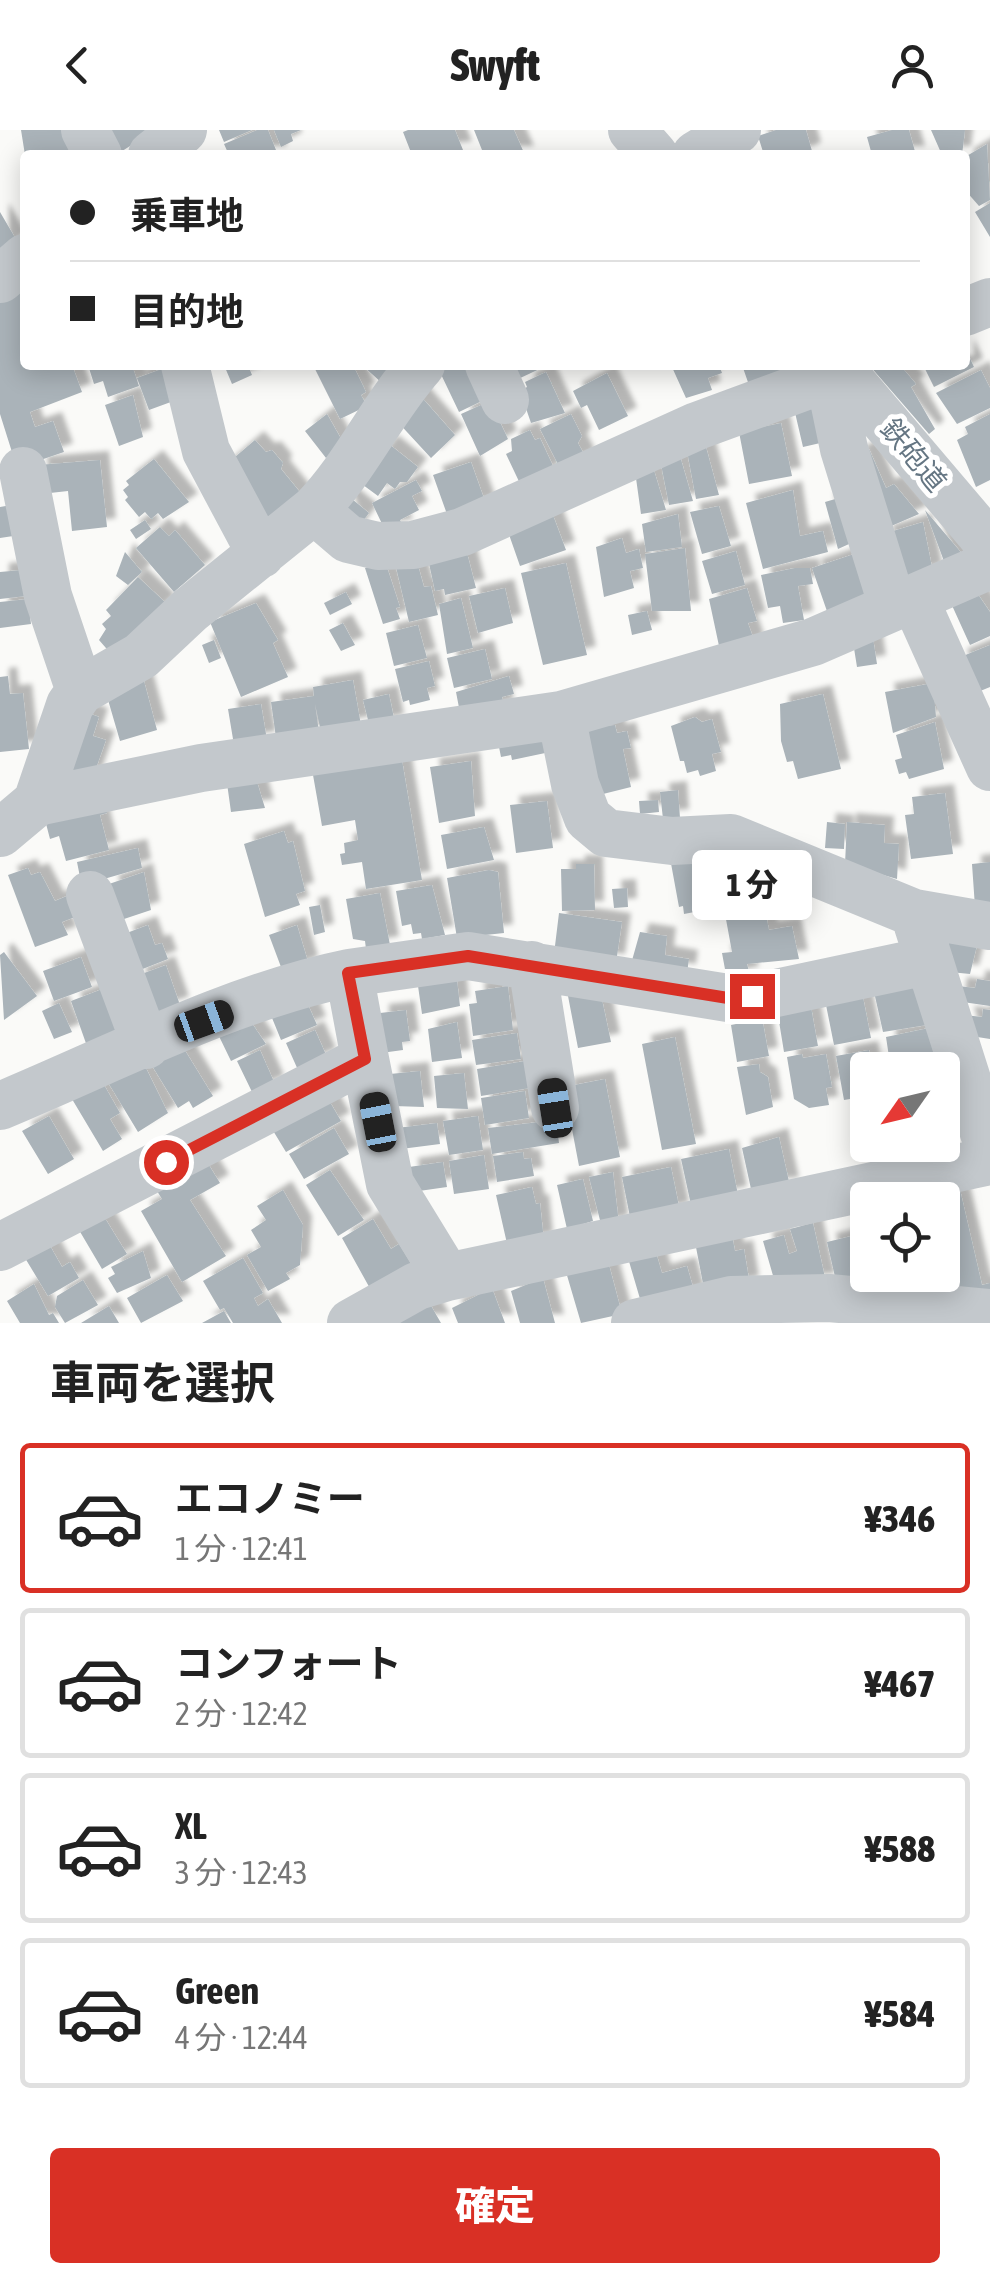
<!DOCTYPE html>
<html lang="ja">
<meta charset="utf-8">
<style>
:root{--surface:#fff;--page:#f2f2f2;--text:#222;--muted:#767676;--line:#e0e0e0;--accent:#d93025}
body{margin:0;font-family:"Asap Condensed","Noto Sans JP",sans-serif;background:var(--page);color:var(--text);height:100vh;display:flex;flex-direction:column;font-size:38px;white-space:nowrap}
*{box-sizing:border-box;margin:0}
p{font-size:32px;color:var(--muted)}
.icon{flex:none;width:55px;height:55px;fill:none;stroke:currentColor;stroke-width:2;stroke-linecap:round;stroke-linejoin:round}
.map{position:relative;height:1193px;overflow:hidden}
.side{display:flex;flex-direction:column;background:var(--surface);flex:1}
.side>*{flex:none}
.guide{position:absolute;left:20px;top:20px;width:950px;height:220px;border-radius:10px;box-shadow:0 5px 25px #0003;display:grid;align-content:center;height:220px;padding:0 50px;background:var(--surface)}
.needle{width:65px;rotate:236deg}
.fabs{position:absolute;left:850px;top:922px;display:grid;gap:20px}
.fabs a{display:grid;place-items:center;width:110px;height:110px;border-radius:10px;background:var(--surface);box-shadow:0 5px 25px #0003;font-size:50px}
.end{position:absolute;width:45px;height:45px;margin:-22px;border:12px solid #d93025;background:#fff;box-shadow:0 0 0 5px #fff}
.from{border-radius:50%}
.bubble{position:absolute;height:70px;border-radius:10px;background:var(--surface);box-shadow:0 5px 25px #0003;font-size:32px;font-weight:800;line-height:70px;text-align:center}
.car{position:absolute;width:30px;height:60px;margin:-30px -15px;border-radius:12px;box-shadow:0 0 8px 2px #0007;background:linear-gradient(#222 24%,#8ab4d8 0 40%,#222 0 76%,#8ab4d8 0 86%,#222 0)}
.guide b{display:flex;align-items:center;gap:35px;height:95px;font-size:38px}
.guide b+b{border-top:2px solid var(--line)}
.guide i{width:25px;height:25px;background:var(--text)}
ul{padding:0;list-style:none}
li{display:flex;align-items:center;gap:30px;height:150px;margin:0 20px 15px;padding:0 30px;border:5px solid var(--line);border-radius:10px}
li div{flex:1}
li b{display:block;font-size:38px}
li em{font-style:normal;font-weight:800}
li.selected{border-color:var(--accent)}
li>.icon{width:90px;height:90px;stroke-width:1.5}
h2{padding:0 50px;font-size:45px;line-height:120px}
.primary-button{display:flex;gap:20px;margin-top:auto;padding:20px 50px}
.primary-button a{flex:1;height:115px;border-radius:10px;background:var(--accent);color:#fff;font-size:40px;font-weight:800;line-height:115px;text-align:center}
header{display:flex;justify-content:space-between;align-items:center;height:130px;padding:0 50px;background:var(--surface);font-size:45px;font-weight:800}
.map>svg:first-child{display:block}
.building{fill:#aab3b9;filter:url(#shadow)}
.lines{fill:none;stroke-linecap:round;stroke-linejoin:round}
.minor{stroke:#c3c8cc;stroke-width:48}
.route{stroke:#d93025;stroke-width:12}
.labels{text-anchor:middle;stroke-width:10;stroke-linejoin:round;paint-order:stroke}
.street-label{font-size:28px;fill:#657683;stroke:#fff}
</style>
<header><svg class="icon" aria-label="back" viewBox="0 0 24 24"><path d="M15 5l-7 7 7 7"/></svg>Swyft<svg class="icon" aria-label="person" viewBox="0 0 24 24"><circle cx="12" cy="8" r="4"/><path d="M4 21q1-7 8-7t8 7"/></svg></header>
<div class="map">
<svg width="990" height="1193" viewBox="0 0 990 1193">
<defs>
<filter id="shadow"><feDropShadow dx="9" dy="-9" stdDeviation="2.5" flood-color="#0004"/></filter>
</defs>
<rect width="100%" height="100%" fill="#fafaf8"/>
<!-- building -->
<path class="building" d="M 21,0 L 63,0 L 74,25 L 25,25 Z
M 101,0 L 155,0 L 116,25 Z
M 219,0 L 252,0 L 224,12 Z
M 257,0 L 268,0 L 278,25 L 229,25 L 224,14 Z
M 274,0 L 301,0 L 291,4 L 293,11 L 281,17 Z
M 408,0 L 455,0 L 463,20 L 412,25 L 403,2 Z
M 474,0 L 514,0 L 525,25 L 484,25 Z
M 776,0 L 806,0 L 812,21 L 804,25 L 764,25 L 758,6 Z
M 892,0 L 909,0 L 916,25 L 872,25 L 867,7 Z
M 931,0 L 965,0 L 962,25 L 942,25 Z
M 987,14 L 990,70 L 979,76 L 965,60 L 965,27 Z
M 990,73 L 990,107 L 975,82 Z
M 0,82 L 17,111 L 0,124 Z
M 25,157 L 25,235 L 72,235 L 82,262 L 30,282 L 35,297 L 53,291 L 64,322 L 17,338 L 0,284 L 0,169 Z
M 965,218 L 974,237 L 934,257 L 923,235 L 965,235 Z
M 88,235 L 132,235 L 139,256 L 108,267 L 103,251 L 94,254 Z
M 224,235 L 248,235 L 252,245 L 232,254 Z
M 313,235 L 353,235 L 366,262 L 361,265 L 367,276 L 340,289 Z
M 362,235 L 385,235 L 393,243 L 383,254 Z
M 445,235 L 474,235 L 488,268 L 459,282 L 438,238 Z
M 509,235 L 548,235 L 516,250 Z
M 671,235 L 719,235 L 722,243 L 708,248 L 712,260 L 686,268 Z
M 742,235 L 785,235 L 790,249 L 750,258 Z
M 869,235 L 900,235 L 916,254 L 911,257 L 935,299 L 929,304 Z
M 167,237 L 179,269 L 149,280 L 137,248 Z
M 981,240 L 990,258 L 990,278 L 957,294 L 936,263 Z
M 546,242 L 565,283 L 531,293 L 520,261 L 527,257 L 525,252 Z
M 607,243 L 628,286 L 599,300 L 587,275 L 581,278 L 573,261 Z
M 417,262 L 455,305 L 431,328 L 395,289 Z
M 133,265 L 143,307 L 119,316 L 105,275 Z
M 819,268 L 829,311 L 803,317 L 793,274 Z
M 490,271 L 508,309 L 480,326 L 461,284 Z
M 327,284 L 344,314 L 326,328 L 305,301 Z
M 571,284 L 582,306 L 578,313 L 586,328 L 561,340 L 540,299 Z
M 990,284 L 990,350 L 976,357 L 957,310 L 968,304 L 965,297 Z
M 781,293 L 792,346 L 749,354 L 739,302 Z
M 530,300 L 535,310 L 540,308 L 554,338 L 524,362 L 506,324 L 512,321 L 511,309 Z
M 255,310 L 266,322 L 272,320 L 283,333 L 281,339 L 304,367 L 267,398 L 221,339 Z
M 389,314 L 418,337 L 407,352 L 400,352 L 395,359 L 387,353 L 378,366 L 359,352 Z
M 706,317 L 719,365 L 696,369 L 687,321 Z
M 869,319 L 886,358 L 894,354 L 919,384 L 882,400 L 856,325 Z
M 680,326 L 693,371 L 669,375 L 660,329 Z
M 154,329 L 189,372 L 163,389 L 158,383 L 151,389 L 145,382 L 139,387 L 125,370 L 128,367 L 123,360 L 129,355 L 126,351 Z
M 100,330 L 107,397 L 72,401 L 68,361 L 41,364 L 38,335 Z
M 471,332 L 486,374 L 448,387 L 433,345 Z
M 653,337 L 666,380 L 641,384 L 635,341 Z
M 416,350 L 422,361 L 412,366 L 419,380 L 400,390 L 404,398 L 385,400 L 372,373 Z
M 341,360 L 369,383 L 354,403 Z
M 793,360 L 800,406 L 823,401 L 828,422 L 763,439 L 746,373 Z
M 842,367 L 858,410 L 838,419 L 825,372 Z
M 17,374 L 20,405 L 0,408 L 0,377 Z
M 719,376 L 731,416 L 702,424 L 690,382 Z
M 551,380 L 566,420 L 520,436 L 506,396 Z
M 925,380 L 970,433 L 948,442 Z
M 678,384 L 682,417 L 646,422 L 642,394 Z
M 145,390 L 151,399 L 136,409 L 130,400 Z
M 923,392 L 933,442 L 899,453 L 883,404 Z
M 160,397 L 169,406 L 175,400 L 205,435 L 174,462 L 136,418 Z
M 622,408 L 626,423 L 639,419 L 643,438 L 630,441 L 634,458 L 604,467 L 596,417 Z
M 685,418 L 691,481 L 652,481 L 645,424 Z
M 466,419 L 476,458 L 445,465 L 444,459 L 435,461 L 426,420 Z
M 736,421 L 745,455 L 712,464 L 702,431 Z
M 125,422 L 142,442 L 128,455 L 116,446 Z
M 854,424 L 871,475 L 829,487 L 812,438 Z
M 416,428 L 424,457 L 431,456 L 438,485 L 409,492 L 395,433 Z
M 385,431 L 400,477 L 396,478 L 400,489 L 383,494 L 365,438 Z
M 566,433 L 587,525 L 543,535 L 521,443 Z
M 795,438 L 810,438 L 813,454 L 798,456 L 804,490 L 783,493 L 780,476 L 768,478 L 761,445 Z
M 22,440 L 26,466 L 0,469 L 0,442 Z
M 138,447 L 166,473 L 112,525 L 99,510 L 106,499 L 102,494 L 111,486 L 106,480 Z
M 505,458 L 513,493 L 478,503 L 469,466 Z
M 747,458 L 757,491 L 748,493 L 755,513 L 722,530 L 709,469 Z
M 975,460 L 990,482 L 990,506 L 970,515 L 950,471 Z
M 346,462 L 352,474 L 330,485 L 324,473 Z
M 461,468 L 473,518 L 447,524 L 439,474 Z
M 28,469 L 31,494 L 0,498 L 0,472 Z
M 256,473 L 278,510 L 273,513 L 288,547 L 241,567 L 210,492 Z
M 647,481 L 652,500 L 632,505 L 628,485 Z
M 343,493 L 355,515 L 341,521 L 329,500 Z
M 418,495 L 427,528 L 394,536 L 386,503 Z
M 873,508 L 877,534 L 857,537 L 853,512 Z
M 214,510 L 221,528 L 209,533 L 202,515 Z
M 990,515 L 990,557 L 973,564 L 958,528 Z
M 485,519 L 492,549 L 454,558 L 447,528 Z
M 429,531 L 435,556 L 427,558 L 430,570 L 410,575 L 409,570 L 403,572 L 395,539 Z
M 8,546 L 10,564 L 23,563 L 29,619 L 0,622 L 0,547 Z
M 509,546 L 514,564 L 502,567 L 505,578 L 461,588 L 456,562 Z
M 353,550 L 361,595 L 321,602 L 315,574 L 319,602 L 276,608 L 271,572 L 314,566 L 313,557 Z
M 144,551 L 157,600 L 120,611 L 106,563 Z
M 933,553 L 936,587 L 893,603 L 885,562 Z
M 389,564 L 395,593 L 370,598 L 363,570 Z
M 823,564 L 841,639 L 798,649 L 793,631 L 787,632 L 781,611 L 780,574 Z
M 261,574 L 267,610 L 234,615 L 228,579 Z
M 77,579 L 99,587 L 93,606 L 106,610 L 93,647 L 57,641 Z
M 695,587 L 702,592 L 712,589 L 721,622 L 712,624 L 716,641 L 700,646 L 698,640 L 687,643 L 684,631 L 680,631 L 671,596 Z
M 935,592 L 944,639 L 909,649 L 906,642 L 899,644 L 895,630 L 902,628 L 896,605 Z
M 615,595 L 617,603 L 627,601 L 631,618 L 623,619 L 631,657 L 603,664 L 571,600 Z
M 546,602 L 550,622 L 512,630 L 511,625 L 501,627 L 498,612 Z
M 402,630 L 422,750 L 366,759 L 362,732 L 342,735 L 340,724 L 345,723 L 344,713 L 358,710 L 355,690 L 322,696 L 313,645 Z
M 471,631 L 475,686 L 439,693 L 430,637 Z
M 254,642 L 265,678 L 231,682 L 226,646 Z
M 678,660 L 680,688 L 663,689 L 660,662 Z
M 945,663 L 953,724 L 911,729 L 905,685 L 914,684 L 912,667 Z
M 102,667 L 107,683 L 100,685 L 109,720 L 66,731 L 59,706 L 50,709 L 44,686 Z
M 658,670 L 659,682 L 640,684 L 639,671 Z
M 547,671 L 553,718 L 516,723 L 510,675 Z
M 827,692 L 845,694 L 844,719 L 825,718 Z
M 847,692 L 885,695 L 884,713 L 899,714 L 897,749 L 845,734 Z
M 484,697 L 494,730 L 447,739 L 441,705 Z
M 284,701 L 288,713 L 293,711 L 305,761 L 296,764 L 300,775 L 265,787 L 244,714 Z
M 694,716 L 705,780 L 684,784 L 683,776 L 679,777 L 670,728 Z
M 138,718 L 142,738 L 90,753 L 80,747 L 77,732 Z
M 735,721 L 738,747 L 709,752 L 705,725 Z
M 990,732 L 990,776 L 975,777 L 972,734 Z
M 576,734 L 594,734 L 595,780 L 562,781 L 561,739 L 576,739 Z
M 28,738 L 31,745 L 40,742 L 55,771 L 67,766 L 75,787 L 62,792 L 68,805 L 35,817 L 8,745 Z
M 489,740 L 498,742 L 504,803 L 457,808 L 447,748 Z
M 144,742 L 151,780 L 121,790 L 109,754 Z
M 432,755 L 445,805 L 422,809 L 421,803 L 413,804 L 411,794 L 402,796 L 396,761 Z
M 627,758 L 628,777 L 614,778 L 612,759 Z
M 761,759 L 769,800 L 792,796 L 799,829 L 747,834 L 750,845 L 727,850 L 722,823 L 732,822 L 723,773 L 731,772 L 730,765 Z
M 380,763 L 390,815 L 366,819 L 365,811 L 353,809 L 346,769 Z
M 320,775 L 325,802 L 314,805 L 309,777 Z
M 559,783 L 622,792 L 616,833 L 554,824 Z
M 148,795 L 155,815 L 162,813 L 168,829 L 135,842 L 124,804 Z
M 297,795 L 309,835 L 284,845 L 269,805 Z
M 943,801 L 979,807 L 970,844 L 950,842 L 953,826 L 940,825 Z
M 640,802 L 667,806 L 665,825 L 689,829 L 687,843 L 631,834 Z
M 4,822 L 37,866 L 4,890 L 0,825 Z
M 81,827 L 92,857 L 54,871 L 43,841 Z
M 166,835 L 180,875 L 150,885 L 136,846 Z
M 456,841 L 460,876 L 422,884 L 418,856 Z
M 912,844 L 927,895 L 883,902 L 872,853 Z
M 977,849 L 990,851 L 990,876 L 956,871 L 958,856 L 975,858 Z
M 508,856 L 513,900 L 473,906 L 469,874 L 477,873 L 475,861 Z
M 861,857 L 871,908 L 834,915 L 824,865 Z
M 105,858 L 123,906 L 88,919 L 71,871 Z
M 600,860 L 611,912 L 578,918 L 568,866 Z
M 305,868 L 317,895 L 281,910 L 270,883 Z
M 59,873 L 72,902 L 54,909 L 42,881 Z
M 776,873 L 811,877 L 818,916 L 784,922 Z
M 983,879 L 990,880 L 990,909 L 971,906 L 965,885 L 982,887 Z
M 406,880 L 410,911 L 402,912 L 403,920 L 381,923 L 380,883 Z
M 761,882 L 769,926 L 737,932 L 731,895 L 741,893 L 740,886 Z
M 247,886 L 266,914 L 231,931 L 216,900 Z
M 457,892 L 462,928 L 432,932 L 428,899 Z
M 929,898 L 939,940 L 891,940 L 886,907 Z
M 315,900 L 327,927 L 298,940 L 286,913 Z
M 517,903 L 521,929 L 476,935 L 472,910 Z
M 675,907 L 696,1014 L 662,1020 L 642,914 Z
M 181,914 L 213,966 L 193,978 L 189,971 L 178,978 L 151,934 Z
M 260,920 L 275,954 L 253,964 L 237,931 Z
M 869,920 L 873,940 L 868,940 L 868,966 L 844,970 L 836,926 Z
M 802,924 L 803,928 L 826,924 L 832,957 L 826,958 L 829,975 L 809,978 L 794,969 L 787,927 Z
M 525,931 L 530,958 L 481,966 L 477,939 Z
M 144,934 L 168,983 L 138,1002 L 109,954 Z
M 759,934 L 760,942 L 768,947 L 773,977 L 746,985 L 737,937 Z
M 420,941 L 424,977 L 394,976 L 390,944 Z
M 464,943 L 468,979 L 437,978 L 434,946 Z
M 99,946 L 120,983 L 110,989 L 122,1009 L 103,1021 L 69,964 Z
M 605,949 L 620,1027 L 579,1036 L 564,957 Z
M 525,961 L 529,988 L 485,995 L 481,968 Z
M 327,967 L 341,991 L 286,1022 L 272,999 Z
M 49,986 L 74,1029 L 48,1044 L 22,1001 Z
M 478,986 L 483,1020 L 449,1025 L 443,991 Z
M 556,990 L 559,1013 L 492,1024 L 488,998 Z
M 437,993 L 440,1014 L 401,1019 L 397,998 Z
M 334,998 L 349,1024 L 304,1049 L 289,1024 Z
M 779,1007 L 790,1056 L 751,1059 L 742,1018 Z
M 729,1019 L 738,1065 L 691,1075 L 681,1029 Z
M 523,1022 L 524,1029 L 531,1028 L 534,1046 L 497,1052 L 493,1026 Z
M 484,1025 L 489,1059 L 454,1064 L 449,1031 Z
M 207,1032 L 220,1053 L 190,1070 L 226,1126 L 182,1152 L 141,1081 L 162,1069 L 157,1061 Z
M 443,1032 L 447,1057 L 412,1062 L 409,1037 Z
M 671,1037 L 680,1081 L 631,1092 L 622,1047 Z
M 330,1040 L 364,1090 L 338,1106 L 306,1055 Z
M 613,1042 L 619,1094 L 602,1098 L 589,1047 Z
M 583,1049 L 593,1091 L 567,1099 L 557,1055 Z
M 958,1051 L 982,1155 L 990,1153 L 990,1172 L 931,1155 L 929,1145 L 942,1145 L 942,1070 L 907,1070 Z
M 532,1057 L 536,1074 L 540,1073 L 544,1111 L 508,1118 L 496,1065 Z
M 283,1060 L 303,1095 L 300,1135 L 286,1143 L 290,1149 L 268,1161 L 247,1125 L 261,1117 L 251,1100 L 266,1090 L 257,1076 Z
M 103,1085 L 127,1124 L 102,1139 L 79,1100 Z
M 373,1089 L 391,1119 L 399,1114 L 413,1137 L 372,1162 L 342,1108 Z
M 813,1093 L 826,1152 L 776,1156 L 763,1111 L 784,1105 L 789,1124 L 797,1121 L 790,1099 Z
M 868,1095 L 868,1145 L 920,1145 L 923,1155 L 838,1160 L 827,1112 L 864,1103 L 862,1097 Z
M 732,1105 L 735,1121 L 744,1119 L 750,1155 L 705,1164 L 695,1112 Z
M 49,1114 L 62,1137 L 70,1132 L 79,1148 L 48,1166 L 25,1128 Z
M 655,1119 L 662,1143 L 687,1136 L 695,1164 L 643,1179 L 628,1128 Z
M 143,1121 L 151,1148 L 117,1163 L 108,1148 L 115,1144 L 111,1137 Z
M 243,1128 L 263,1163 L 254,1168 L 258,1176 L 268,1169 L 282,1193 L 233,1193 L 224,1178 L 220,1180 L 203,1151 Z
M 608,1131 L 622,1184 L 581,1193 L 566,1142 Z
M 167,1145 L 183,1171 L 141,1193 L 127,1168 Z
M 543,1148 L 555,1193 L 520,1193 L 511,1161 Z
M 83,1150 L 98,1175 L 65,1193 L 55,1177 L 57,1166 Z
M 34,1154 L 49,1185 L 53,1183 L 59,1193 L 20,1193 L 7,1171 Z
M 492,1158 L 505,1193 L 458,1193 L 452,1178 Z
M 430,1174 L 441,1193 L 396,1193 Z
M 109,1176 L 119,1193 L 81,1193 Z
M 224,1181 L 231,1193 L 202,1193 Z"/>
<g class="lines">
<!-- minor -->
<path class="minor" d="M 85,0 L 98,25
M 632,0 L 654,25
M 152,25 L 183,0
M 696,25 L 737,0
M 0,149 L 25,128
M 965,182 L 990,172
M 185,235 L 206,321 L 261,424
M 489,235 L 505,270
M 837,235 L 990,415
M 829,246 L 844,319 L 893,477
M 23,341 L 48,466 L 80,561
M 314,380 L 348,409 L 378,416 L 413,415 L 462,402 L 697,296 L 814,253 L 845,235
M 914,468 L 990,637
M 561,585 L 575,654 L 588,688 L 606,703 L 672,711 L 731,708 L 914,783
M 37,672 L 201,638 L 561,585 L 813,512 L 990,435
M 0,703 L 37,672 L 70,575 L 80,561 L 141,526 L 190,480 L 314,380 C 356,337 381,280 421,235
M 90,765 L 146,915
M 990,796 L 914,783 L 990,1022
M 532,835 L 555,978
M 349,843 L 468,826 L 728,868 L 776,863 L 927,831
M 0,976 C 111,930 231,867 349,843 L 365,929
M 0,1117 L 365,929 L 390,1054 L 447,1147
M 351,1193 L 417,1156 L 447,1147 L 990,1031
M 635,1193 L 731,1170 L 829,1168 L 990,1183"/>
</g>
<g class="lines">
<!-- route -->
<path class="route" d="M 166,1032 L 365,929 L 348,843 L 468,826 L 728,868 L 752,866"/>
</g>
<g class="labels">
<!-- street labels -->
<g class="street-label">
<text transform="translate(914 325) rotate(50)" y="10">鉄砲道</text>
</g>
</g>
</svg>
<div class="fabs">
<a><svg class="needle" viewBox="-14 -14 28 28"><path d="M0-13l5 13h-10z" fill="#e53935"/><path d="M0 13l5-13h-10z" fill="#767676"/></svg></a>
<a><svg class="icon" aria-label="locate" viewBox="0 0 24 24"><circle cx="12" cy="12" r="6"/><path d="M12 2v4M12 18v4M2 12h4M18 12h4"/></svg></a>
</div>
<i class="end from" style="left:166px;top:1032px"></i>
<i class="end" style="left:752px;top:866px"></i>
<div class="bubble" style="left:692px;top:720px;width:120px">1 分</div>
<i class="car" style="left:204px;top:891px;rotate:70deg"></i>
<i class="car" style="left:555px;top:978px;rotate:351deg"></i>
<i class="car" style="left:378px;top:992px;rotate:349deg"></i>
<div class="guide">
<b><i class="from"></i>乗車地</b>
<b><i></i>目的地</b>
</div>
</div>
<section class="side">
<h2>車両を選択</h2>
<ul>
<li class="selected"><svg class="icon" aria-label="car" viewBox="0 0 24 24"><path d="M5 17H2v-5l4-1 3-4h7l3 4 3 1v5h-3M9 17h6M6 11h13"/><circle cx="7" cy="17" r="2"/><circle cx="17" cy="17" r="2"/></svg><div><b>エコノミー</b><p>1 分 · 12:41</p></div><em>¥346</em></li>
<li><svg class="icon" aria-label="car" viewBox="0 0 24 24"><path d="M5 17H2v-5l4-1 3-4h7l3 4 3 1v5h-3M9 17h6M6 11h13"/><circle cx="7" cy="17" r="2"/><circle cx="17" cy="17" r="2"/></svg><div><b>コンフォート</b><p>2 分 · 12:42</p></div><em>¥467</em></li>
<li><svg class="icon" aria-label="car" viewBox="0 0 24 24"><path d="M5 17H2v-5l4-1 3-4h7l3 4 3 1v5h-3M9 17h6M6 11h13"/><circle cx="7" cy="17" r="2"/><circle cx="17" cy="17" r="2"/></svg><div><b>XL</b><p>3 分 · 12:43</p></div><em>¥588</em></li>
<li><svg class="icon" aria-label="car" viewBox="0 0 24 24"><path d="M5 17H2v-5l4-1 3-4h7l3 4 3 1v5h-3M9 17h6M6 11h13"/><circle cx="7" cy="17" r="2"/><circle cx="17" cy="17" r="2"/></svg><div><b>Green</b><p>4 分 · 12:44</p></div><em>¥584</em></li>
</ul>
<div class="primary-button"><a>確定</a></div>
</section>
